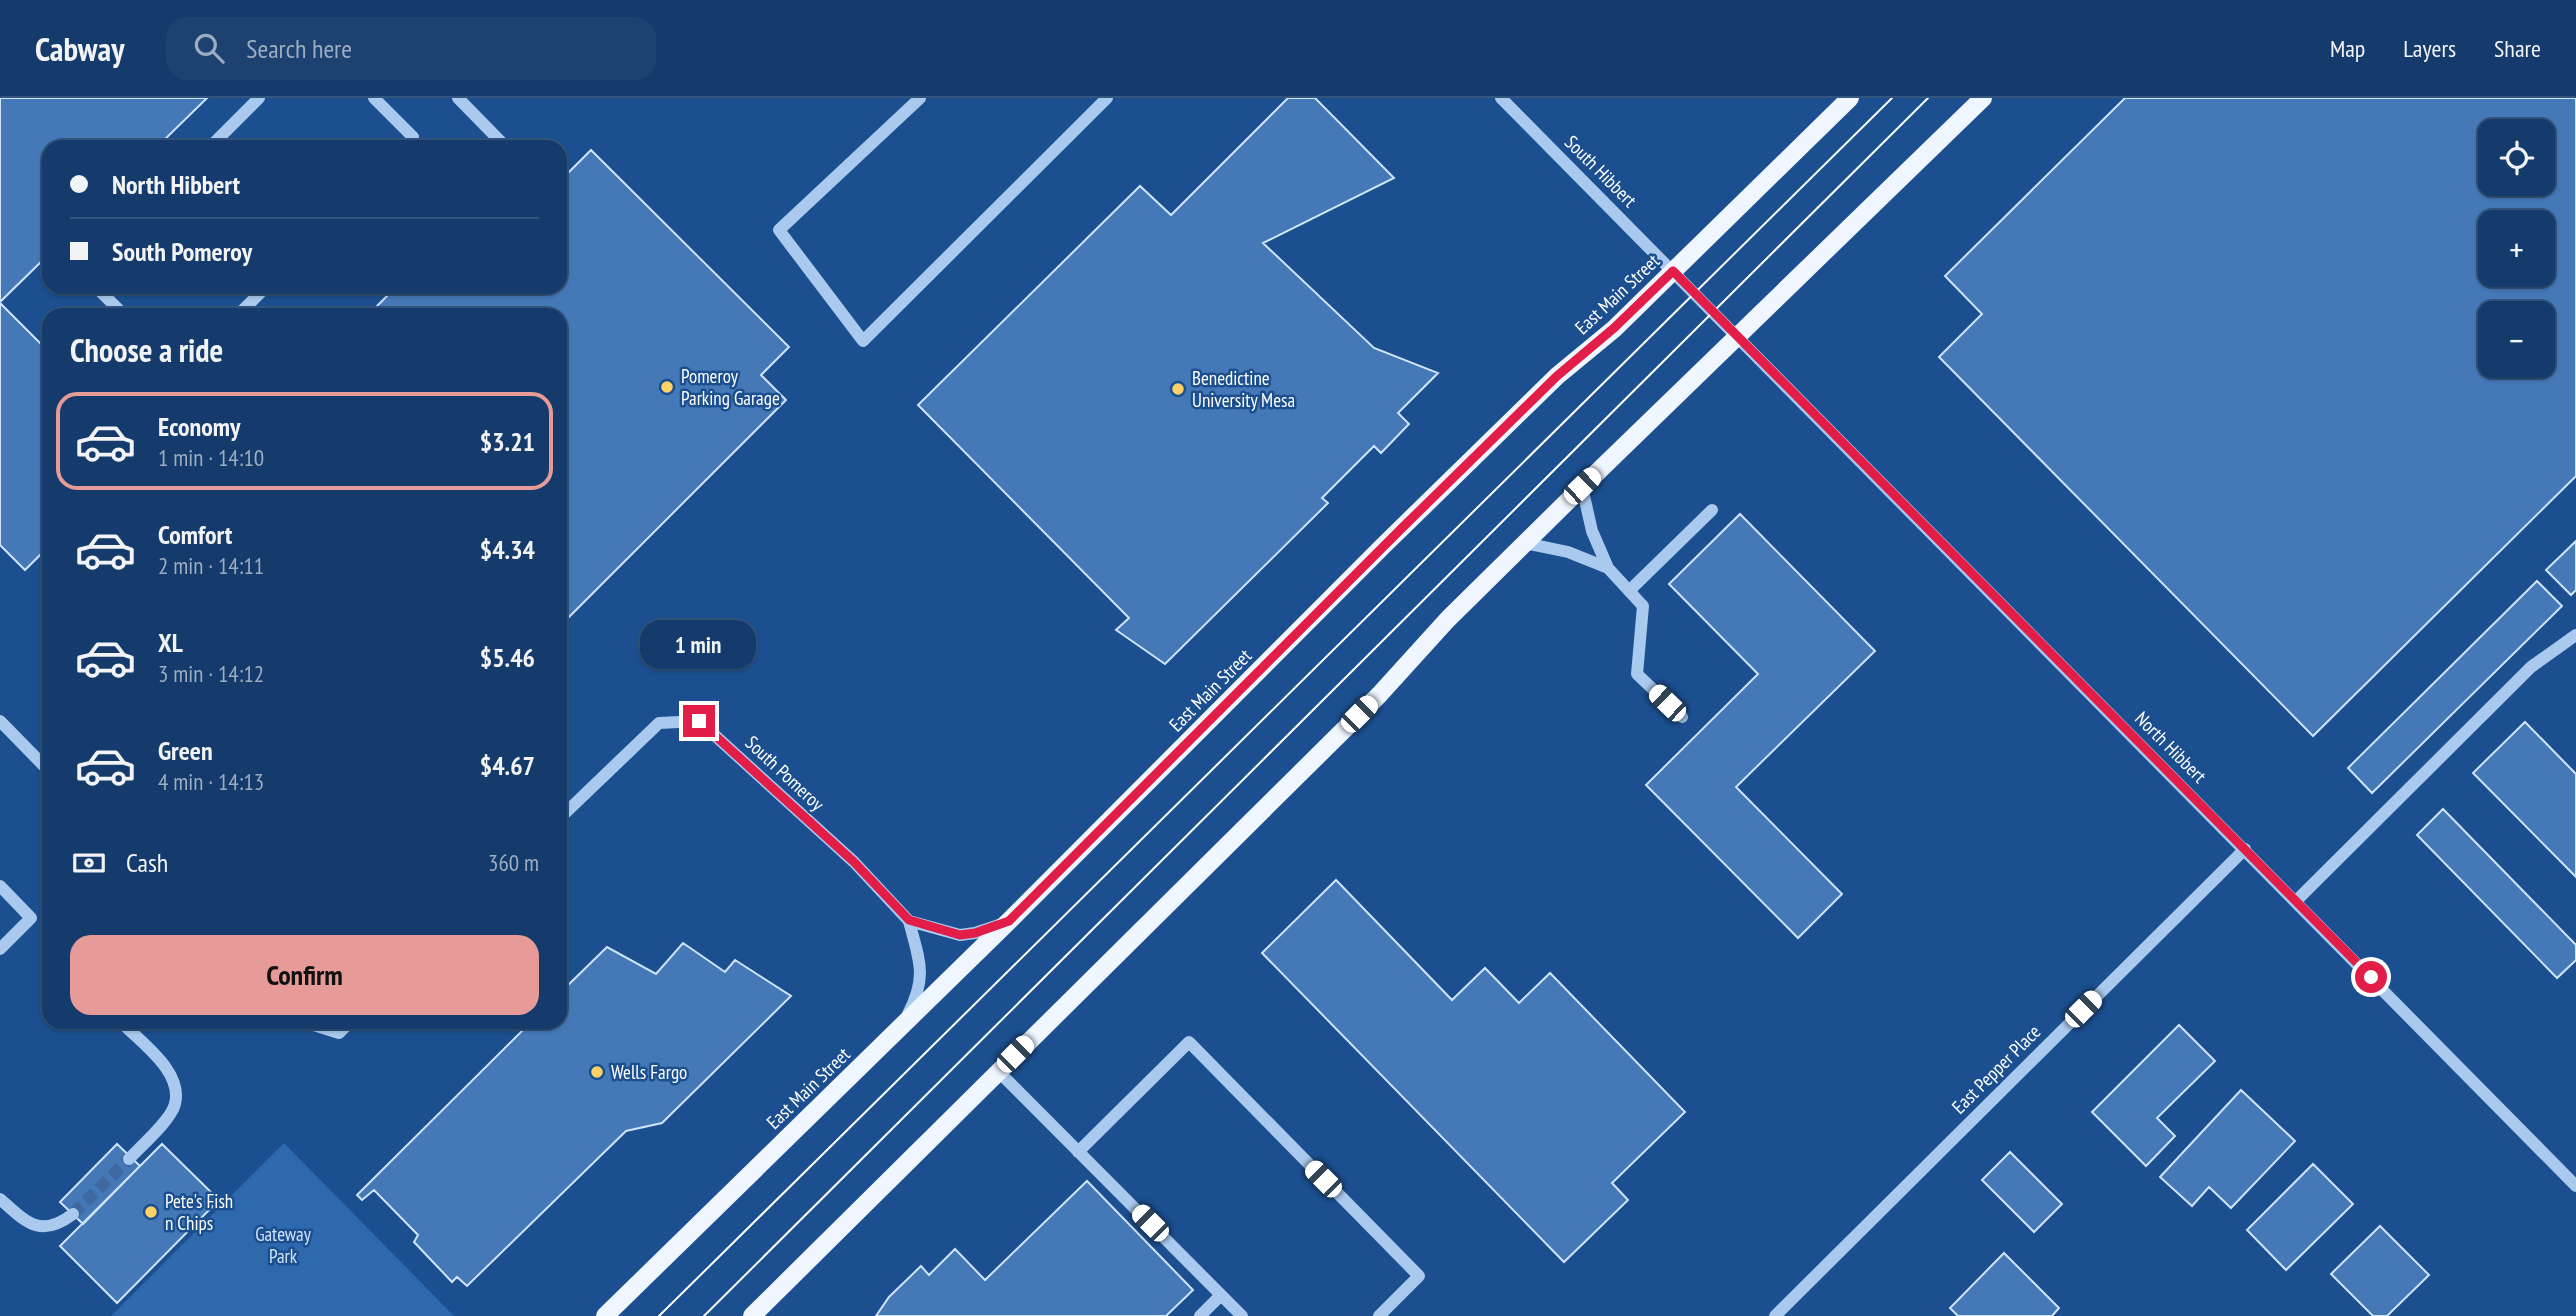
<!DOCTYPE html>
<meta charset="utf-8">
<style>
:root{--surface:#143b6b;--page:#1d4271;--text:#f1f3f6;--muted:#9dadc1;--line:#33557e;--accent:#e69b98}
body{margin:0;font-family:"PT Sans Narrow",sans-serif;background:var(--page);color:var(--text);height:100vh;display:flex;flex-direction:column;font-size:26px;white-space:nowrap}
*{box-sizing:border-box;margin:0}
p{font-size:23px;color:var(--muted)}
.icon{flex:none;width:38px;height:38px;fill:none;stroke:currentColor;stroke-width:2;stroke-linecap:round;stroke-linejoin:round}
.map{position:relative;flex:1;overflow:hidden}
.panel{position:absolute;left:42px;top:210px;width:525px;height:721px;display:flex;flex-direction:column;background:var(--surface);border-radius:21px;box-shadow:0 2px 5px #0004,0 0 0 2px var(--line)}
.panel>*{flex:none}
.guide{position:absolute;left:42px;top:42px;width:525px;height:154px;border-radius:21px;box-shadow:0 2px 5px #0004,0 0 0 2px var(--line);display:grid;align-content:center;height:154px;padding:0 28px;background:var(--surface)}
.fabs{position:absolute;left:2478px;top:21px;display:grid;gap:14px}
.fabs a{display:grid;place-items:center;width:77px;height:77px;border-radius:14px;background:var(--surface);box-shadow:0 2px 5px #0004,0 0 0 2px var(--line);font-size:35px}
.end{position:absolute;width:32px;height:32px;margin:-16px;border:9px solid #e11d48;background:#fff;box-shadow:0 0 0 4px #fff}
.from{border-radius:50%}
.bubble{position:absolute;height:49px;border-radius:21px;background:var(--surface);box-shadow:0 2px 5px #0004,0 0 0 2px var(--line);font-size:23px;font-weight:600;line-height:49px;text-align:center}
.car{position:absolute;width:21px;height:42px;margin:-21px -10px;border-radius:9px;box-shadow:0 0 5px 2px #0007;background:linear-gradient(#fff 24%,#345 0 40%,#fff 0 76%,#345 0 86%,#fff 0)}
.guide b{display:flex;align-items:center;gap:24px;height:66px;font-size:26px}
.guide b+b{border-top:2px solid var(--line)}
.guide i{width:18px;height:18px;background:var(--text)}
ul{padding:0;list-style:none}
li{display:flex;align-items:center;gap:21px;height:98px;margin:0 14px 10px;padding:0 14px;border:4px solid transparent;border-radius:21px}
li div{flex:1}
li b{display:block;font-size:26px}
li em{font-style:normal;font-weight:600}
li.active{border-color:var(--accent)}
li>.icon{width:63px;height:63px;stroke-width:1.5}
h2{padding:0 28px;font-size:32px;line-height:84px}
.pay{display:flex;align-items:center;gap:18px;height:77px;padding:0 28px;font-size:26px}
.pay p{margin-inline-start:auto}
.button{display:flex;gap:14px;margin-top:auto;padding:14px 28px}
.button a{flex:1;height:80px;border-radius:21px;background:var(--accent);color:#111;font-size:28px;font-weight:600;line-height:80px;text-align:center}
header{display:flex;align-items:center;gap:42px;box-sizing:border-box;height:98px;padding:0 35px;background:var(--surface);border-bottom:2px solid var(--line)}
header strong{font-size:33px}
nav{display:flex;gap:38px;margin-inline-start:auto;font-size:24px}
.search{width:490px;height:63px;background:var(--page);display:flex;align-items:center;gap:18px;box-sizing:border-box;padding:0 24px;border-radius:21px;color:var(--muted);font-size:26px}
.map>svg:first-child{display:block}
.green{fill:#2e69ad}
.building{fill:#4478b7;stroke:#cfe3fa;stroke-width:2;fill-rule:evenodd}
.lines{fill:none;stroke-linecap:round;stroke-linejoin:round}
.minor-tunnel{stroke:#3d69a0;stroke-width:12;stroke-dasharray:12 6;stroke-linecap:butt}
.minor{stroke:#a9c9ee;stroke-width:12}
.major{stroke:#f0f6ff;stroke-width:18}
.tram{stroke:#fff;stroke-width:2}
.route{stroke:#e11d48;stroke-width:9}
.poi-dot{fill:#ffd166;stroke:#1b4f8f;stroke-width:2.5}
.labels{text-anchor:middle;stroke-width:5;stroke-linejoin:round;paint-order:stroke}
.street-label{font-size:19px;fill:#fff;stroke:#1b4f8f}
.poi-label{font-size:19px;fill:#fff;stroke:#1b4f8f;text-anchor:start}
.park-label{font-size:19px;fill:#cfe3fa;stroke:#1b4f8f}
</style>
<header>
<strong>Cabway</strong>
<div class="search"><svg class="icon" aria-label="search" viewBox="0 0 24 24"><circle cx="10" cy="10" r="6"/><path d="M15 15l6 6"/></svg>Search here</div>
<nav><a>Map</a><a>Layers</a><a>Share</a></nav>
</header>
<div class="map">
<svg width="2576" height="1218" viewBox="0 0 2576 1218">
<rect width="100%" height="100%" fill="#1b4f8f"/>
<!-- green -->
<path class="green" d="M 284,1045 L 454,1218 L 111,1218 Z"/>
<!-- building -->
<path class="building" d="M 0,0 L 207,0 L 157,49 L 49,49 L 49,156 L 0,204 Z
M 1288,0 L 1315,0 L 1394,80 L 1263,145 L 1374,250 L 1438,275 L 1398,315 L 1409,326 L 1381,355 L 1374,348 L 1322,400 L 1328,405 L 1165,566 L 1116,532 L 1129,520 L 918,307 L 1140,88 L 1171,117 Z
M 2125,0 L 2576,0 L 2576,378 L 2313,638 L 1939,259 L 1982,216 L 1945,178 ZM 2490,33 L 2543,33 L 2543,86 L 2490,86 ZM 2490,124 L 2543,124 L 2543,177 L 2490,177 ZM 2490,215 L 2543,215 L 2543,268 L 2490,268 Z
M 591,52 L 789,249 L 761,277 L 786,302 L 560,528 L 560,217 L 368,217 L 396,189 L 560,189 L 560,75 L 564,79 Z
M 0,205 L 49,254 L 49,448 L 25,472 L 0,447 Z
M 1740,416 L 1875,553 L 1736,689 L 1842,796 L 1798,840 L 1646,687 L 1758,576 L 1669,486 Z
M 2576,443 L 2576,492 L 2571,497 L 2546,472 Z
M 2537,483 L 2562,508 L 2372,695 L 2348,670 Z
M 2525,624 L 2576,676 L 2576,779 L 2473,675 Z
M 2443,711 L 2576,847 L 2576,862 L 2557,880 L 2417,737 Z
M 1336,782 L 1452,902 L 1485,870 L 1519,905 L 1550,875 L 1685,1014 L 1612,1085 L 1628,1102 L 1564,1164 L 1262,855 Z
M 683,845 L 725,874 L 735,862 L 791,898 L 662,1025 L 626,1033 L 467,1188 L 457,1179 L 452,1184 L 414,1144 L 418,1137 L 374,1092 L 362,1102 L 357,1097 L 531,924 L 560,924 L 560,895 L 607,849 L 656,876 Z
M 2179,927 L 2215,963 L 2157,1020 L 2175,1038 L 2146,1068 L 2092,1014 Z
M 2241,992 L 2295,1043 L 2231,1110 L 2209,1089 L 2192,1108 L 2160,1079 Z
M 117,1046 L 140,1068 L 83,1126 L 60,1104 Z
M 162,1046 L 219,1102 L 117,1205 L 60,1148 Z
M 2010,1054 L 2062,1106 L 2034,1134 L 1982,1082 Z
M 2313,1066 L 2353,1106 L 2286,1172 L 2247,1132 Z
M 1087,1083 L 1193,1192 L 1166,1218 L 876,1218 L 889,1199 L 921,1168 L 929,1177 L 955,1151 L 985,1182 Z
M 2380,1128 L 2429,1177 L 2387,1218 L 2373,1218 L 2331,1176 Z
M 2004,1155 L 2059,1210 L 2052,1218 L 1958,1218 L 1950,1210 Z"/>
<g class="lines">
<!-- minor-tunnel -->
<path class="minor-tunnel" d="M 73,1116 L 129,1061"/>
<!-- minor -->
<path class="minor" d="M 374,0 L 413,39 L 404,49
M 458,0 L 506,49
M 920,0 L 779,132 L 863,243 L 1107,0
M 1501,0 L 2576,1088
M 210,49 L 259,0
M 96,189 L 124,217
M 238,217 L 266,189
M 1582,389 L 1592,433 L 1608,470 L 1643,508 L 1637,576 L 1682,619
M 1525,445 L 1568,454 L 1608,470
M 1629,493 L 1712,412
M 0,623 L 49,673
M 560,720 L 659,625 L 699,623 L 854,764 L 909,823 L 960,837 L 975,835 L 1002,826
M 0,788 L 31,820 L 0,851
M 2296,803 L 2531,569 L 2576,537
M 908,916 C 928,878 919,862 909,823
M 304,924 L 339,935 L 350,924
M 123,926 C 143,946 183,974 175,1006 C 171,1022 141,1048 129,1061
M 998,973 L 1242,1218
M 1078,1054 L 1189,944 L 1419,1178 L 1379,1218
M 0,1101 C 26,1124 40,1141 73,1116
M 1200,1218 L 1221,1197
M 1775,1218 L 2245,751"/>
<!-- major -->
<path class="major" d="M 605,1218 L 1009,823 L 1384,447 L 1557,278 L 1614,231 L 1850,0
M 752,1218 L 1379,597 L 1448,521 L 1582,389 L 1983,0"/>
<!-- tram -->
<path class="tram" d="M 659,1218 L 1892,0
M 704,1218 L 1928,0"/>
</g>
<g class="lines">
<!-- route -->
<path class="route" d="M 699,623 L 854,764 L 909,822 L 960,837 L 975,835 L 1009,823 L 1403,429 L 1557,278 L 1614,230 L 1673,173 L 2371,879"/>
</g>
<!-- markers -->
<g class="poi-dot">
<circle cx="667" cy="289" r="7"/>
<circle cx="1178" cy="291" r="7"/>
<circle cx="597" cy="974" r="7"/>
<circle cx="151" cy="1114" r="7"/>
</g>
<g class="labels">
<!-- street labels -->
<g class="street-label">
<text transform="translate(1601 73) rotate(45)" y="7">South Hibbert</text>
<text transform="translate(1617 196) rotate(-43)" y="7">East Main Street</text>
<text transform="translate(1210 592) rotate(-45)" y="7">East Main Street</text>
<text transform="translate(2171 649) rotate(45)" y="7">North Hibbert</text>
<text transform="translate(785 675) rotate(43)" y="7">South Pomeroy</text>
<text transform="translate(1996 971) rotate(-45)" y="7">East Pepper Place</text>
<text transform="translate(808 990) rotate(-44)" y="7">East Main Street</text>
</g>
<!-- poi labels -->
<g class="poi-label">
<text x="681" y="285">Pomeroy<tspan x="681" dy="22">Parking Garage</tspan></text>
<text x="1192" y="287">Benedictine<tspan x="1192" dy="22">University Mesa</tspan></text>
<text x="611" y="981">Wells Fargo</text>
<text x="165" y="1110">Pete's Fish<tspan x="165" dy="22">n Chips</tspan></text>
</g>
<!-- park labels -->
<g class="park-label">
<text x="283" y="1143">Gateway<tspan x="283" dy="22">Park</tspan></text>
</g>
</g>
</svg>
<div class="fabs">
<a><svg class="icon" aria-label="locate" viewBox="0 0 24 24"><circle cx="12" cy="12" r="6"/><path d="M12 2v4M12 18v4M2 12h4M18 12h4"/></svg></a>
<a>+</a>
<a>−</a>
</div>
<i class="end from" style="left:2371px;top:879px"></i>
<i class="end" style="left:699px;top:623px"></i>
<div class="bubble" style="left:640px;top:522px;width:116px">1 min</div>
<i class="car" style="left:1582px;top:388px;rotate:46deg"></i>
<i class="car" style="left:1667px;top:605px;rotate:314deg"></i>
<i class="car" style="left:1359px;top:616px;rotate:45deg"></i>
<i class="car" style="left:2083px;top:911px;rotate:45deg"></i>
<i class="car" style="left:1015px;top:956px;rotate:45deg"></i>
<i class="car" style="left:1323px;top:1081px;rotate:315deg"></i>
<i class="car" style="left:1150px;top:1125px;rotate:315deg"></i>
<div class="guide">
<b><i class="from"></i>North Hibbert</b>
<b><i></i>South Pomeroy</b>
</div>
<section class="panel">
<h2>Choose a ride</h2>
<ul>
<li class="active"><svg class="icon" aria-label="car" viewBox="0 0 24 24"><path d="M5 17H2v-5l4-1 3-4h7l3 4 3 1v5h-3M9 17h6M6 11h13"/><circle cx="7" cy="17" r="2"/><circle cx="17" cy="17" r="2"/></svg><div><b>Economy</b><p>1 min · 14:10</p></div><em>$3.21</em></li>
<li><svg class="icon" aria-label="car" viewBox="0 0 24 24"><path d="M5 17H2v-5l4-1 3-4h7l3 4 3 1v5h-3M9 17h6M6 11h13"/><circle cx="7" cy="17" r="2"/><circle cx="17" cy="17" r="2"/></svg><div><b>Comfort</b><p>2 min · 14:11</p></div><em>$4.34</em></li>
<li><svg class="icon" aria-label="car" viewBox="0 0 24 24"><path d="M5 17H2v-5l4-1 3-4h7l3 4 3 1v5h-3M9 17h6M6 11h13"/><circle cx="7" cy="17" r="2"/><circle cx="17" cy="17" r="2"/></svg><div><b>XL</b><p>3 min · 14:12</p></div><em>$5.46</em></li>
<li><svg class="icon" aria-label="car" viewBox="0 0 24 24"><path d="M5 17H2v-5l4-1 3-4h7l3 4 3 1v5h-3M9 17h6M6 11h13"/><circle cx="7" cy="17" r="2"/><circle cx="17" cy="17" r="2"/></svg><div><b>Green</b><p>4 min · 14:13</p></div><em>$4.67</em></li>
</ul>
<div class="pay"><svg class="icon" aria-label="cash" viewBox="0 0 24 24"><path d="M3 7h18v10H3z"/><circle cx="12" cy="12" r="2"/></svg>Cash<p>360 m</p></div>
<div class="button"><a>Confirm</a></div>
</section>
</div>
